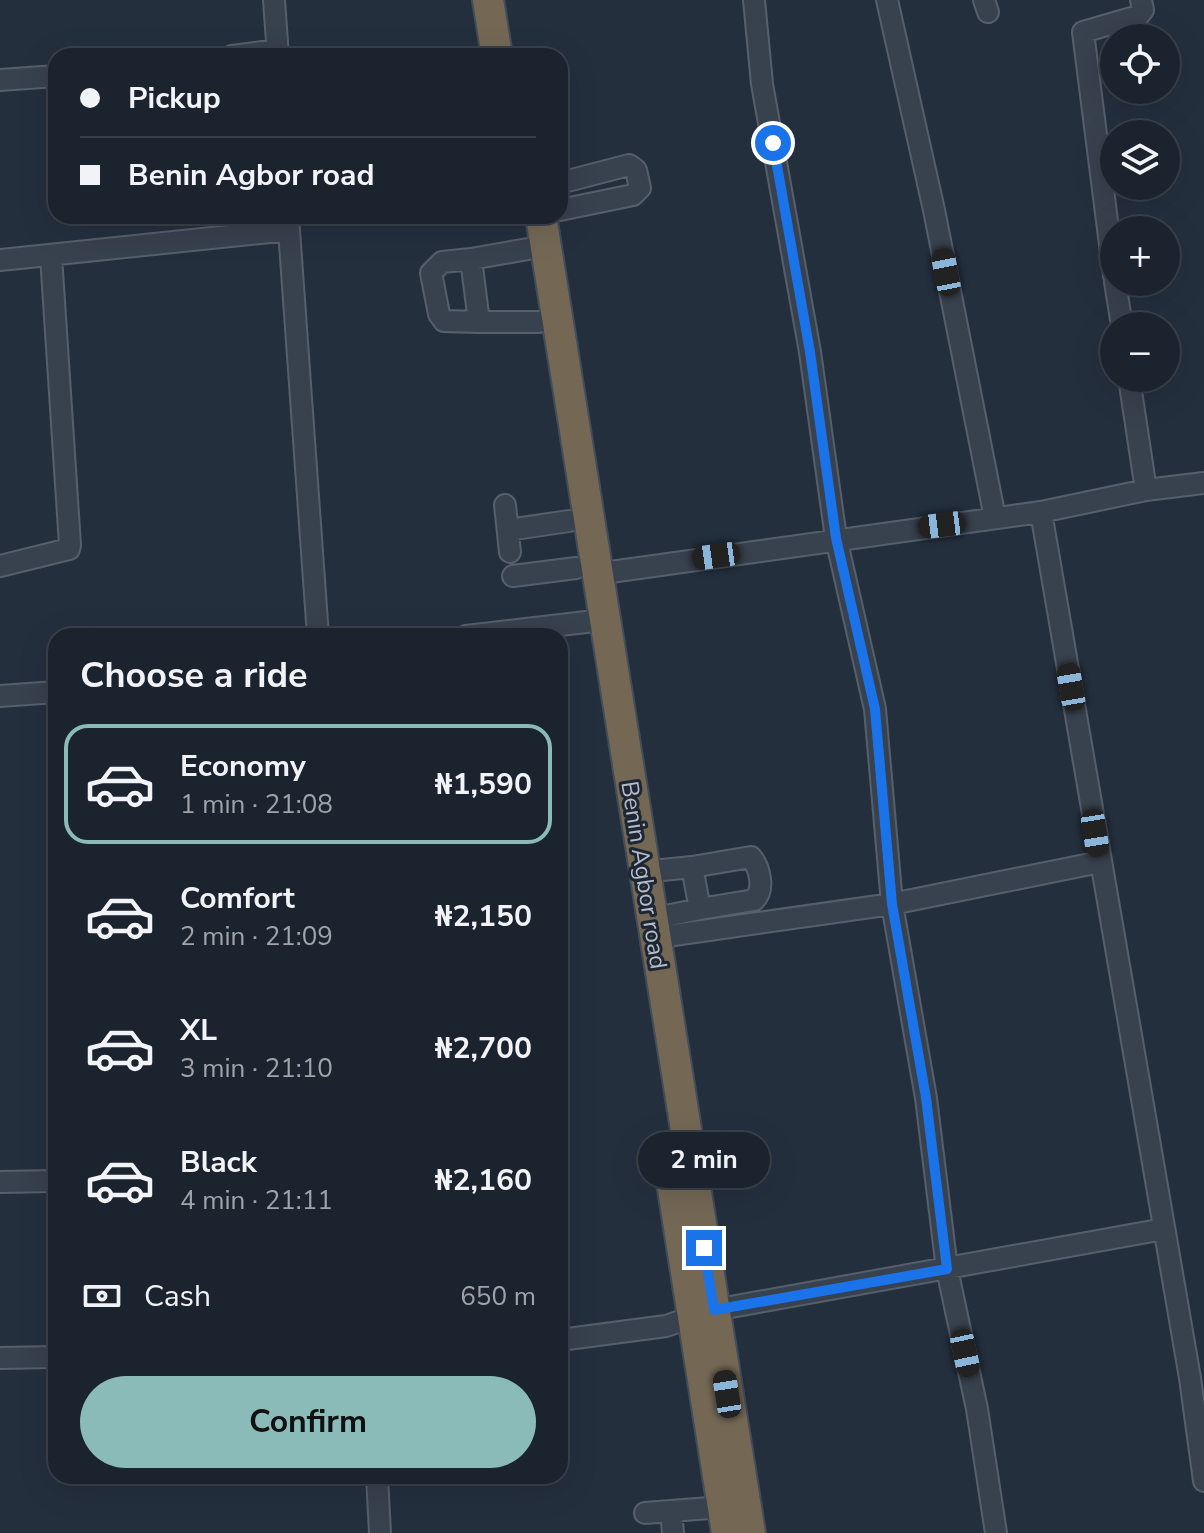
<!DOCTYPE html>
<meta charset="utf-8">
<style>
:root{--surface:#1b232e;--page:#282f3a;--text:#f1f3f6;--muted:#a0a4aa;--line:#39404a;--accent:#8bbbb9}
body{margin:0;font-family:"Nunito Sans",sans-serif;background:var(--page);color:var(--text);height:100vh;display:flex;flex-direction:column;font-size:30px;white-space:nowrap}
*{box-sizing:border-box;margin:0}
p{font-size:26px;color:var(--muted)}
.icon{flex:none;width:44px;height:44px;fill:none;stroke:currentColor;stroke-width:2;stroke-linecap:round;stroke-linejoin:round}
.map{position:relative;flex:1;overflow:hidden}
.panel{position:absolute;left:48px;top:628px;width:520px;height:856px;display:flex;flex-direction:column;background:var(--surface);border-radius:24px;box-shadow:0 8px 32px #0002,0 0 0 2px var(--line)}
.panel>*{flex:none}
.banner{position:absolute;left:48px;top:48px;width:520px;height:176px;border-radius:24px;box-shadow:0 8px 32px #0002,0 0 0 2px var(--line);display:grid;align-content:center;height:176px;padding:0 32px;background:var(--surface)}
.buttons{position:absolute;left:1100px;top:24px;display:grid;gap:16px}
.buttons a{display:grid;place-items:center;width:80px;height:80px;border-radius:50%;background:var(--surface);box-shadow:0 8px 32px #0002,0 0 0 2px var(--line);font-size:40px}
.end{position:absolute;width:36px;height:36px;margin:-18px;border:10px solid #1a73e8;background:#fff;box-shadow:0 0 0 4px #fff}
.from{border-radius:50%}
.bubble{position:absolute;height:56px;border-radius:28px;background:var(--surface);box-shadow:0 8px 32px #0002,0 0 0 2px var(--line);font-size:26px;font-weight:700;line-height:56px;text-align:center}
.car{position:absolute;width:24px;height:48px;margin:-24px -12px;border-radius:10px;box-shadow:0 0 6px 2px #0007;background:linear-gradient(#222 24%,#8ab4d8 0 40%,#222 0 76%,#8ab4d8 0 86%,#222 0)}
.banner b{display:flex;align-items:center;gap:28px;height:76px;font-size:30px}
.banner b+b{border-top:2px solid var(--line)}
.banner i{width:20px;height:20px;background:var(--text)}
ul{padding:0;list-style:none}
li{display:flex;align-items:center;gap:24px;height:120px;margin:0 16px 12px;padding:0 16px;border:4px solid transparent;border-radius:24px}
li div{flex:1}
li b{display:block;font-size:30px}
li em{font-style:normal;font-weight:700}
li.current{border-color:var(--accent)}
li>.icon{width:72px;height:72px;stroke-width:1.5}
h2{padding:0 32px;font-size:36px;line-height:96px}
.pay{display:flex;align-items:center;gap:20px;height:88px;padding:0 32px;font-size:30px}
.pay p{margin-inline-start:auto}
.button{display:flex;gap:16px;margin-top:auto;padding:16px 32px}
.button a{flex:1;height:92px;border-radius:48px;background:var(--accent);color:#111;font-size:32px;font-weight:700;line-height:92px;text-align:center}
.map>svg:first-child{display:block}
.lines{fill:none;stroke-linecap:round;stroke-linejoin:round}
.minor-casing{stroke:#565f6c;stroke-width:24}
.highway-casing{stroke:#434c59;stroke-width:34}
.minor{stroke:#38414e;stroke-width:20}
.highway{stroke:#746855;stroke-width:30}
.route{stroke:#1a73e8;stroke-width:10}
.labels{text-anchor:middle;stroke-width:6;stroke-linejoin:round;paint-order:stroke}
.street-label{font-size:24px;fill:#b4bcc9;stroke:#1d2633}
</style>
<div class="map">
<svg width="1204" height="1533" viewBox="0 0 1204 1533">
<rect width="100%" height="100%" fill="#242f3e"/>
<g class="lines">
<defs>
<path id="minor" d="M 274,0 L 278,56
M 754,0 L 762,84 L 810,352 L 836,538 L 875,709 L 892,904 L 926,1098 L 947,1269 L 977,1409 L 996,1533
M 887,0 L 934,210 L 995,518
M 984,0 L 988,12
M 232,56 L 277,50
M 0,80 L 56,76
M 560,183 L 629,165 L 636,170 L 640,188 L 633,195 L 560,210
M 289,230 L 318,636
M 528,249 L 471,259 L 479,322 L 539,322
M 471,259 L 442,262 L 431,273 L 439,314 L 444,321 L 479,322
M 0,260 L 289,230 L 288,216
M 1114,276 L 1083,32 L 1138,16 L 1143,10 L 1141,0
M 1115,282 L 1122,326
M 1129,378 L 1146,490
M 505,505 L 510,552
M 1041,512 L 1190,1378 L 1204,1481
M 508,530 L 569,521
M 0,566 L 69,549 L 70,545 L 51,256
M 596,574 L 1041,512 L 1146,490 L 1204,483
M 513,576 L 576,568
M 466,636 L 603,620
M 0,696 L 56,692
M 692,867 L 751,857 C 760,868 765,890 754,900 L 700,909
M 643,872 L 692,867 L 700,909 L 651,919
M 653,938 L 892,904 L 1100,862
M 0,1182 L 56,1181
M 714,1310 L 1164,1229
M 560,1340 L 666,1326 L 692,1317
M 0,1358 L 56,1357
M 377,1476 L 380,1533
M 671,1511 L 673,1533
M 645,1513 L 723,1507"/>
<path id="highway" d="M 488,0 L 497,56
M 541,216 L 750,1533
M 667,1151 L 727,1533"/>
</defs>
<!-- minor casing -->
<use href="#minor" class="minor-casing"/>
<!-- highway casing -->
<use href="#highway" class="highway-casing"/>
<!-- minor -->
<use href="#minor" class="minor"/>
<!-- highway -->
<use href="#highway" class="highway"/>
</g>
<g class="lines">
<!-- route -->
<path class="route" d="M 704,1248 L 714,1310 L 947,1269 L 926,1098 L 892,904 L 875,709 L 836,538 L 810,352 L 773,143"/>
</g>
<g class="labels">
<!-- street labels -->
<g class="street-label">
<text transform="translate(644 875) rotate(81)" y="8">Benin Agbor road</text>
</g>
</g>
</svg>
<div class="buttons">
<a><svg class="icon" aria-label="locate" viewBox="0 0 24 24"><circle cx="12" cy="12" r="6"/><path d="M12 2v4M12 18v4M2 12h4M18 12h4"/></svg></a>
<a><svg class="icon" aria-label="layers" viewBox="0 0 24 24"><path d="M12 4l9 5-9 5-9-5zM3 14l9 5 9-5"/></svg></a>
<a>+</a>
<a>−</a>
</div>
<i class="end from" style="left:773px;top:143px"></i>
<i class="end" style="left:704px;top:1248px"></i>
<div class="bubble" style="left:638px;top:1132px;width:132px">2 min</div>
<i class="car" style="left:946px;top:272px;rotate:349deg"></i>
<i class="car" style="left:942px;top:525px;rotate:263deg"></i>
<i class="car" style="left:716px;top:556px;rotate:262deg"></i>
<i class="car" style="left:1071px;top:687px;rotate:350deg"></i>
<i class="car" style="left:1095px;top:833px;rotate:171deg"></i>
<i class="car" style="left:965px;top:1353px;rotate:168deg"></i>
<i class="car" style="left:727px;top:1394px;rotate:351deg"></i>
<div class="banner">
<b><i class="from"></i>Pickup</b>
<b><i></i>Benin Agbor road</b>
</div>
<section class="panel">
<h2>Choose a ride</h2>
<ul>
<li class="current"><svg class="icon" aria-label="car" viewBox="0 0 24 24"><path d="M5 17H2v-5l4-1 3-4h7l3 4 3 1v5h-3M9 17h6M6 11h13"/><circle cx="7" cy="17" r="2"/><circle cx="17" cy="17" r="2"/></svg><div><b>Economy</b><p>1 min · 21:08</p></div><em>₦1,590</em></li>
<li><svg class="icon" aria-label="car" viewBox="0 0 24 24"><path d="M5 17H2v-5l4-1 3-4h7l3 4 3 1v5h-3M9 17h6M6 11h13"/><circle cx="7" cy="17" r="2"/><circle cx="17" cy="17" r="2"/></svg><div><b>Comfort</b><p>2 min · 21:09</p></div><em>₦2,150</em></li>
<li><svg class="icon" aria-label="car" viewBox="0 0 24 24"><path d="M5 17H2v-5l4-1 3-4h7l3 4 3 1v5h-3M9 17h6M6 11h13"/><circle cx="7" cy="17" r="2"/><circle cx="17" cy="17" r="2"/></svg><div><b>XL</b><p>3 min · 21:10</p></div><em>₦2,700</em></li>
<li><svg class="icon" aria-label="car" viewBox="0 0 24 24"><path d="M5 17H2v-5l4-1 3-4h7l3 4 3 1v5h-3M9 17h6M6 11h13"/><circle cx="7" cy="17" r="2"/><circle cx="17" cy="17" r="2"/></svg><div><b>Black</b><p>4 min · 21:11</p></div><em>₦2,160</em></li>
</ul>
<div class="pay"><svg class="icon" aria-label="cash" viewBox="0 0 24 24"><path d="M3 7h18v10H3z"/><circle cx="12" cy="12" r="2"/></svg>Cash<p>650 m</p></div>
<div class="button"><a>Confirm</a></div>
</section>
</div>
